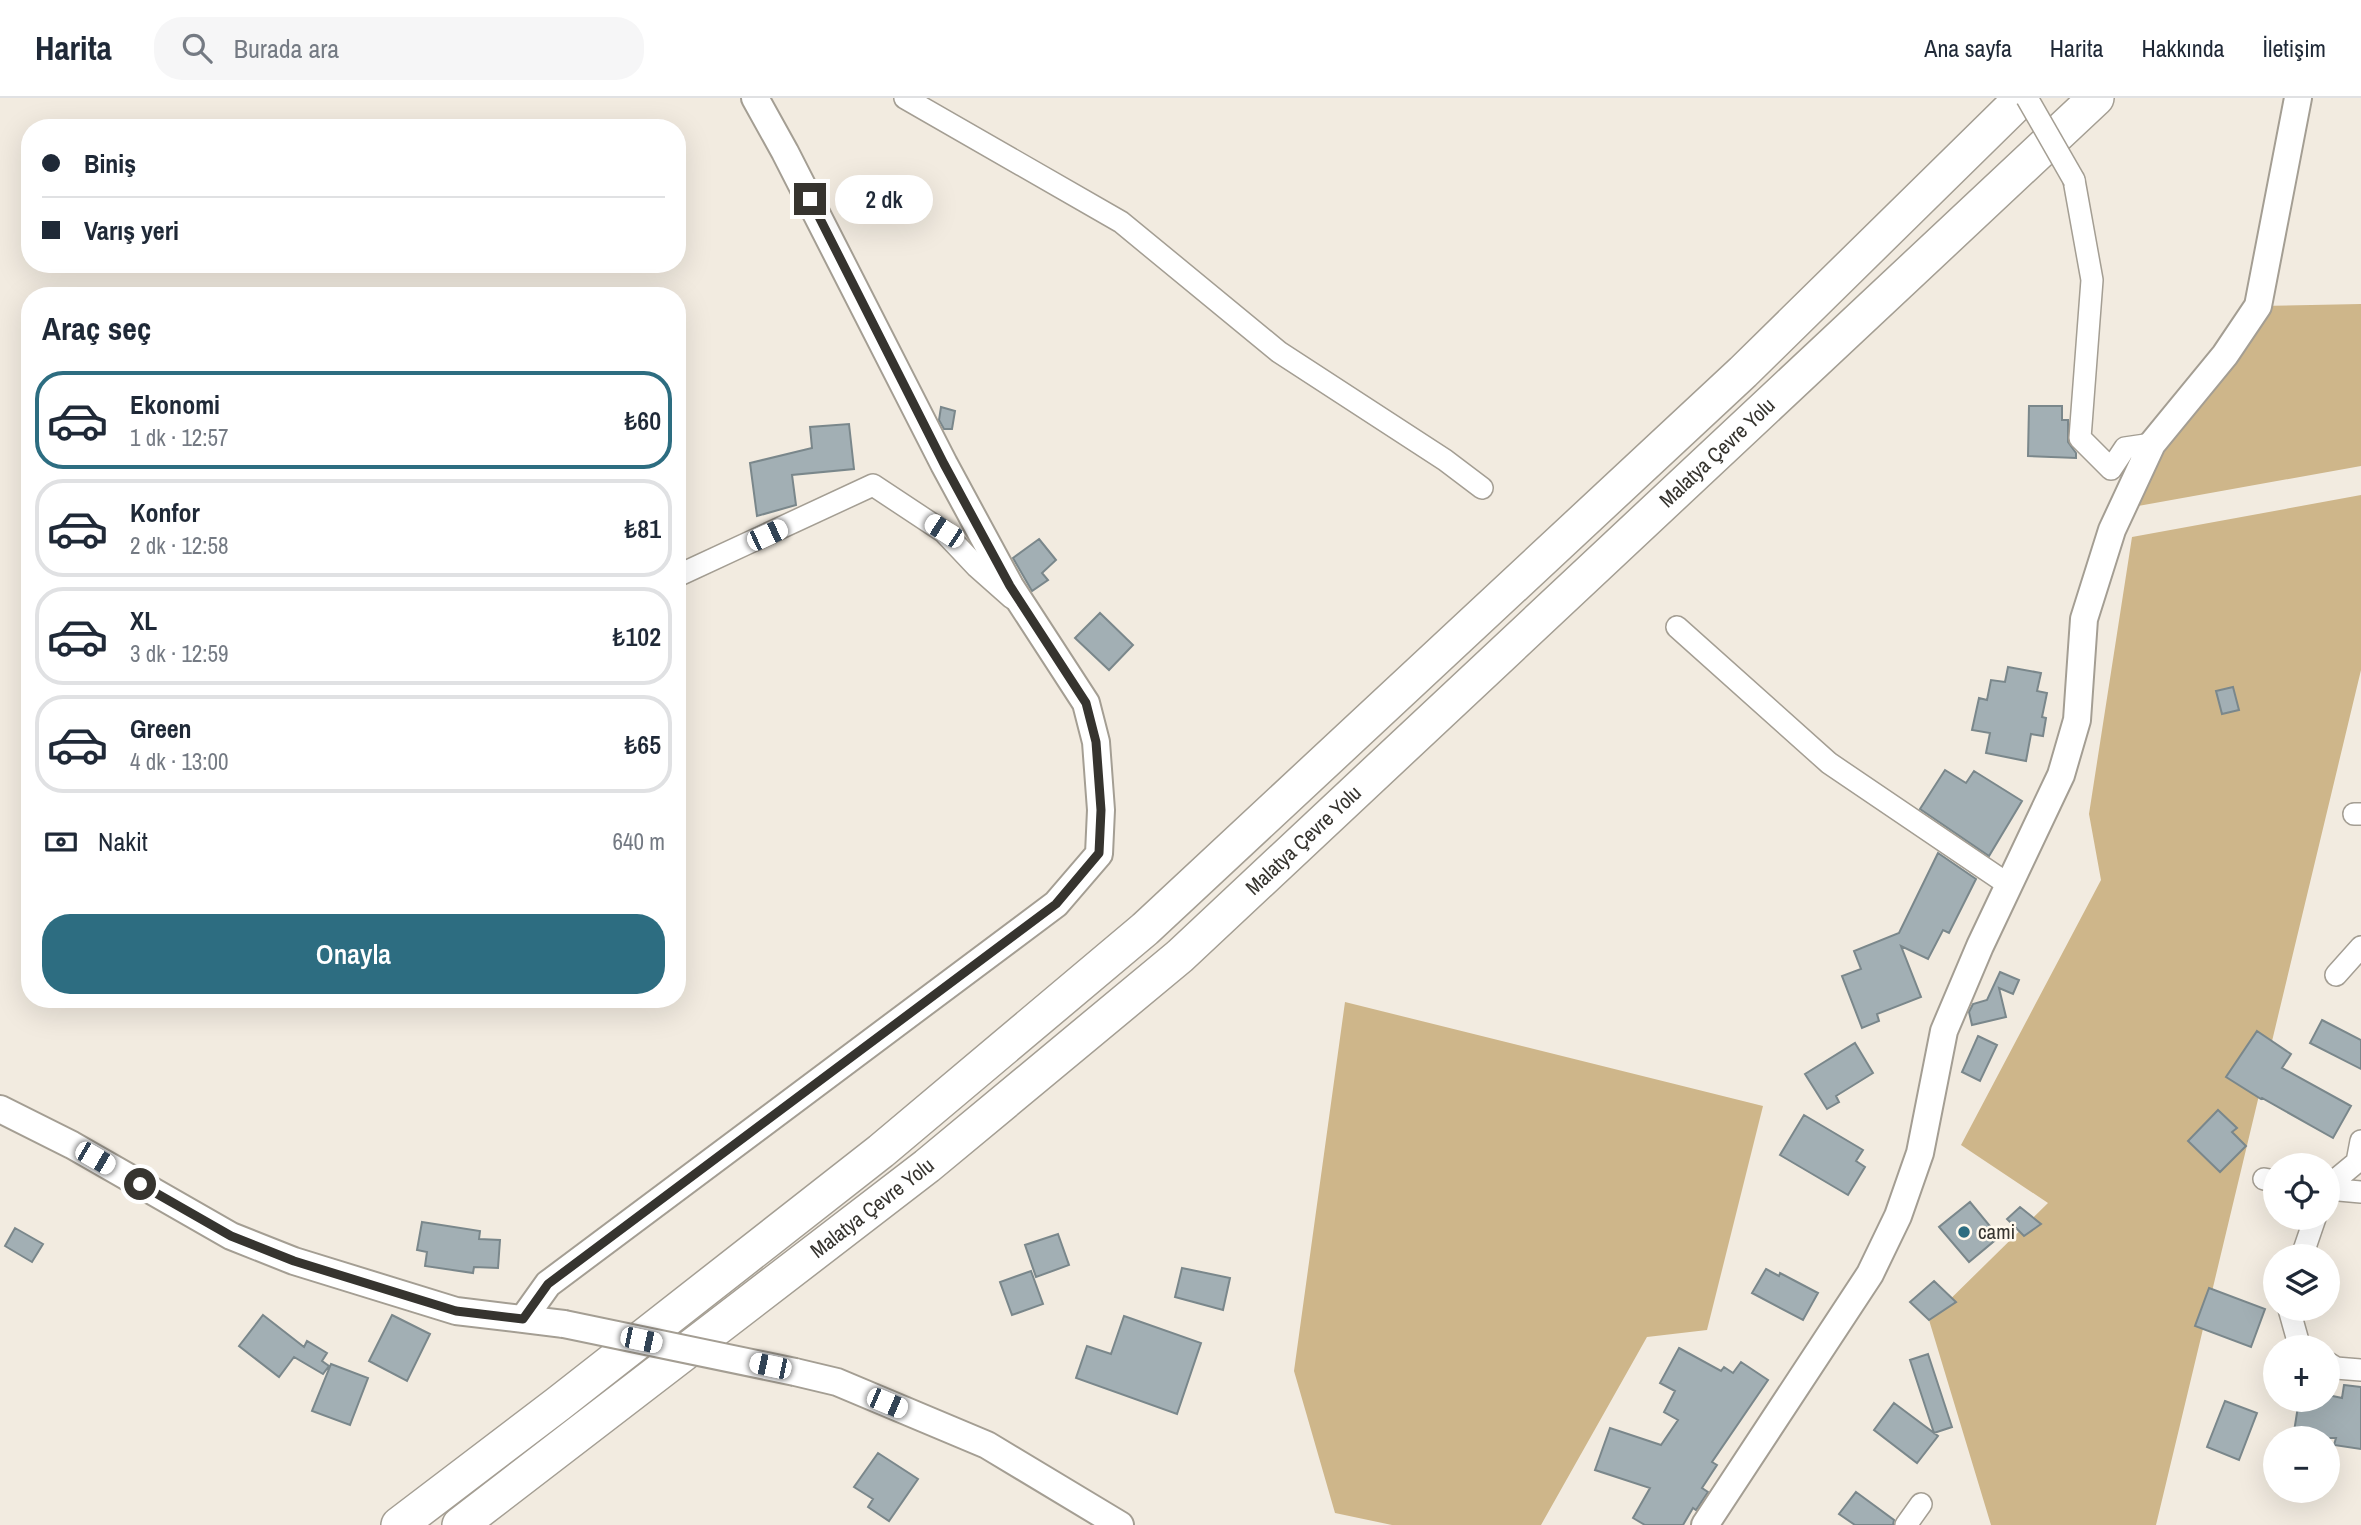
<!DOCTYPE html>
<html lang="tr">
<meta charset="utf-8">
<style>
:root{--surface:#fff;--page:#f6f6f7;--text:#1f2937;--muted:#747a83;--line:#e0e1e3;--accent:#2d6d81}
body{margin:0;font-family:"Archivo Narrow",sans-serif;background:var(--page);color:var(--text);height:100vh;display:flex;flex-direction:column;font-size:26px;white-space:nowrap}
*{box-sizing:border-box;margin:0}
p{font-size:23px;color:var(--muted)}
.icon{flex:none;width:38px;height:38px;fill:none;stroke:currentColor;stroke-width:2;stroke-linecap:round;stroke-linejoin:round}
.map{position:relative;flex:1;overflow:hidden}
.side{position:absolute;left:21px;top:189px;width:665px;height:721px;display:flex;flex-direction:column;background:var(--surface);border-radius:28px;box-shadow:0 7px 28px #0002}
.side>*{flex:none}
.guide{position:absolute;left:21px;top:21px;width:665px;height:154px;border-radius:28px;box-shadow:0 7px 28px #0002;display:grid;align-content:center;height:154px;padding:0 21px;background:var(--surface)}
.fabs{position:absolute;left:2263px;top:1055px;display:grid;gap:14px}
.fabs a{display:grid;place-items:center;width:77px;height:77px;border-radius:50%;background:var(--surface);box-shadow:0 7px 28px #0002;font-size:35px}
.end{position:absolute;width:32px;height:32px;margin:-16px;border:9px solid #36342f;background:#fff;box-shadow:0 0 0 4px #fff}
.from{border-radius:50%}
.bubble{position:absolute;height:49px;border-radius:24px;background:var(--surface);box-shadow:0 7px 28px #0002;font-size:23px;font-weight:600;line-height:49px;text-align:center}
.car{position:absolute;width:21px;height:42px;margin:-21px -10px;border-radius:9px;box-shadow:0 0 5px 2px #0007;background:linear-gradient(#fff 24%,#345 0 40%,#fff 0 76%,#345 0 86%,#fff 0)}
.guide b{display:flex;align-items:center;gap:24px;height:66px;font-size:26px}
.guide b+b{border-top:2px solid var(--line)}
.guide i{width:18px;height:18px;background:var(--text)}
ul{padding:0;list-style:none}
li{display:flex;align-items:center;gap:21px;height:98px;margin:0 14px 10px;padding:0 7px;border:4px solid var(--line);border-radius:28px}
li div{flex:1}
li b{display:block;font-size:26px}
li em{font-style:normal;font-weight:600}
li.selected{border-color:var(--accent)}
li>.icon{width:63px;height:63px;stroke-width:1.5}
h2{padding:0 21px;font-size:32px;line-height:84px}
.pay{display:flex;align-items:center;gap:18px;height:77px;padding:0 21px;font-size:26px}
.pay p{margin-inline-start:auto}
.cta{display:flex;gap:14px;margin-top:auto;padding:14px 21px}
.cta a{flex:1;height:80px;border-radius:28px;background:var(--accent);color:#fff;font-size:28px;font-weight:600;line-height:80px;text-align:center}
header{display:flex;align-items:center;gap:42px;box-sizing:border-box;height:98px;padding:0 35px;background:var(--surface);border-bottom:2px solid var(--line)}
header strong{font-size:33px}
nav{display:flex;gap:38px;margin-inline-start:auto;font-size:24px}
.search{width:490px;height:63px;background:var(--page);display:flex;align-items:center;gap:18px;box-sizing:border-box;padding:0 24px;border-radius:28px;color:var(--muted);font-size:26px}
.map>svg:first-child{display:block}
.green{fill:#ceb68a}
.building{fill:#a2afb4;stroke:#7a878b;stroke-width:2}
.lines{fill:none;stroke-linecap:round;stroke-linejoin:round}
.minor-casing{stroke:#a49e93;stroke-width:24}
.tertiary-casing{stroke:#a49e93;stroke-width:30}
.trunk-casing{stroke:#a49e93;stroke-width:38}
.minor{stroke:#fff;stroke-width:21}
.tertiary{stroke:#fff;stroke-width:26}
.trunk{stroke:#fff;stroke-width:35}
.minor-bridge-casing{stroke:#a49e93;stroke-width:24;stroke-linecap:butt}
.tertiary-bridge-casing{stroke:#a49e93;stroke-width:30;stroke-linecap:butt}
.minor-bridge{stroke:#fff;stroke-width:21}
.tertiary-bridge{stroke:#fff;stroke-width:26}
.route{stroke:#36342f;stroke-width:9}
.poi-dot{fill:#2d6d81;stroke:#fff9ed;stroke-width:2.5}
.labels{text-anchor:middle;stroke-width:5;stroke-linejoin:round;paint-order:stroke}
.street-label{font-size:21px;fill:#36342f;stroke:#fff9ed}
.poi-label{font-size:21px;fill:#36342f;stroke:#fff9ed;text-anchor:start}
</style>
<header>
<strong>Harita</strong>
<div class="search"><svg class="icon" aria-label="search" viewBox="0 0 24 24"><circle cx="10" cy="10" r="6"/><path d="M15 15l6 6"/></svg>Burada ara</div>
<nav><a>Ana sayfa</a><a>Harita</a><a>Hakkında</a><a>İletişim</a></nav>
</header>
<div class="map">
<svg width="2361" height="1427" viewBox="0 0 2361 1427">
<rect width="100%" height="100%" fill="#f2ebe0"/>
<!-- green -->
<path class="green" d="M 2361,206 L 2361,368 L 2127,410 L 2152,346 L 2258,208 Z
M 2361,397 L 2361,572 L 2156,1427 L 1991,1427 L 1929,1222 L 2048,1105 L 1961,1047 L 2101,782 L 2089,716 L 2132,439 Z
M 1345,904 L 1763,1008 L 1707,1232 L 1647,1239 L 1541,1427 L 1392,1427 L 1335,1415 L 1294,1273 Z"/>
<!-- building -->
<path class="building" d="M 2029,308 L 2062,308 L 2062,322 L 2068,322 L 2068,344 L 2076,355 L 2076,360 L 2028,358 Z
M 941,309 L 955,313 L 952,331 L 944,331 L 939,322 Z
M 849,326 L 854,371 L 792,377 L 796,407 L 757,418 L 750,365 L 812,350 L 810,329 Z
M 1039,441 L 1056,462 L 1042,475 L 1048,482 L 1032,493 L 1013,460 Z
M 1100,515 L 1133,547 L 1109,572 L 1075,540 Z
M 2008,569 L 2041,575 L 2037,593 L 2047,595 L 2042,619 L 2046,620 L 2043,638 L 2031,636 L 2026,663 L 1986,655 L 1990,635 L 1972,632 L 1979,600 L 1987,602 L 1991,582 L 2005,584 Z
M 2233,589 L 2239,612 L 2222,616 L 2216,593 Z
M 1945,672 L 1966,685 L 1974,673 L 2022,703 L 1989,758 L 1920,711 Z
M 1938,755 L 1976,781 L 1949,835 L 1943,832 L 1928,861 L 1901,848 L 1921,899 L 1877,916 L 1879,923 L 1862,930 L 1842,878 L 1861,871 L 1854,853 L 1899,835 Z
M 2000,874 L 2019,882 L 2013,896 L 1999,890 L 2006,919 L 1972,927 L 1969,914 L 1973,906 L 1987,902 Z
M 2322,922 L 2361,942 L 2361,971 L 2310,945 Z
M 2257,933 L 2291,956 L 2282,970 L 2351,1008 L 2333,1040 L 2262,1000 L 2261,1001 L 2226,979 Z
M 1978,938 L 1997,947 L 1980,983 L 1962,974 Z
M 1855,945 L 1873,975 L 1836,998 L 1839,1004 L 1827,1011 L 1805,976 Z
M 2218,1012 L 2237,1030 L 2232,1034 L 2246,1048 L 2220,1074 L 2188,1043 Z
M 1804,1017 L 1863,1052 L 1856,1063 L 1865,1069 L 1848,1097 L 1780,1057 Z
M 1970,1104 L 1999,1139 L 1969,1164 L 1939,1129 Z
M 2020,1109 L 2041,1126 L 2024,1138 L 2007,1121 Z
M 422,1124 L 480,1133 L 479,1141 L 500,1142 L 498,1170 L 474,1169 L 473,1175 L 425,1168 L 427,1154 L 417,1152 Z
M 15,1130 L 43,1146 L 32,1164 L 5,1148 Z
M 1058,1136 L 1069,1167 L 1036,1179 L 1025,1147 Z
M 1182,1170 L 1230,1180 L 1223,1212 L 1175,1199 Z
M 1766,1171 L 1779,1178 L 1780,1175 L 1818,1195 L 1803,1222 L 1752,1195 Z
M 1031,1173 L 1043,1206 L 1012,1217 L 1000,1184 Z
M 1934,1183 L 1956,1204 L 1929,1222 L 1910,1204 Z
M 2209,1190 L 2265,1211 L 2251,1249 L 2195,1228 Z
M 263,1217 L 304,1249 L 307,1243 L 327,1255 L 322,1263 L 329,1268 L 323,1276 L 294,1259 L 279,1279 L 239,1248 Z
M 392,1217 L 430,1236 L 407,1283 L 369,1263 Z
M 1124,1218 L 1201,1245 L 1177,1316 L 1076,1280 L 1087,1248 L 1111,1256 Z
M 1679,1250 L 1721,1273 L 1724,1269 L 1733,1275 L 1741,1264 L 1768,1282 L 1712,1364 L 1717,1367 L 1702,1390 L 1708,1394 L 1696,1412 L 1693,1410 L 1683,1427 L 1645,1427 L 1633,1420 L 1650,1390 L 1595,1372 L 1610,1330 L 1661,1347 L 1678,1322 L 1664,1314 L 1675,1293 L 1660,1285 Z
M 1928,1256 L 1952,1329 L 1934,1335 L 1910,1262 Z
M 331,1266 L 368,1280 L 350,1327 L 312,1313 Z
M 2344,1287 L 2361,1289 L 2361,1351 L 2334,1347 L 2336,1340 L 2293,1340 L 2299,1302 L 2328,1302 L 2328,1297 L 2342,1300 Z
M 2225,1303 L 2257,1315 L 2239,1362 L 2207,1349 Z
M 1894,1305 L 1938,1338 L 1917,1365 L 1874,1332 Z
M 878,1355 L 918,1381 L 889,1423 L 868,1409 L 873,1401 L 854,1389 Z
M 1856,1394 L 1894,1422 L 1893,1427 L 1855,1427 L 1839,1416 Z"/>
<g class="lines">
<defs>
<path id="minor" d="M 905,0 L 1121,124 L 1279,254 L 1445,362 L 1482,390
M 2074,82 L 2092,182 L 2080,340 L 2111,371 L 2125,350 L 2152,346
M 677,478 L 873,387 L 944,434 L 977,469 L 1012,500
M 1677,529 L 1829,665 L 2009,787
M 2354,716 L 2361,716
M 2336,877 L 2361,849
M 2264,1081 L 2275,1083
M 2328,1088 L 2357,1064 L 2361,1043
M 2328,1091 L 2361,1094
M 2302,1158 L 2315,1120
M 2289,1211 L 2300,1250
M 2328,1265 L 2336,1270 L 2361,1272
M 1906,1427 L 1921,1406"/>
<path id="tertiary" d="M 0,1011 L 72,1047 L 231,1138 L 294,1163 L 456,1213 L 564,1226
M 523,1221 L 548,1186 L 1056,806 L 1099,756 L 1101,712 L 1096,644 L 1086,605 L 1010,488 L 944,366 L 785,54 L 755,0
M 795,1274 L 837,1284 L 987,1347 L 1120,1427
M 1705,1427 L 1870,1176 L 1898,1118 L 1920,1055 L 1944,933 L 1980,848 L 2061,677 L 2077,622 L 2084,521 L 2112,432 L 2152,346 L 2225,257 L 2258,208 L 2298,0"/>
<g id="trunk">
<path d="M 399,1427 L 558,1306 L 881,1053 L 1145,831 L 1743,274 L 2022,0"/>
<path id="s1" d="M 460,1427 L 927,1068 L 1180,858 L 2096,0"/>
</g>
</defs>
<!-- minor casing -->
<use href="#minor" class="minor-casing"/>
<!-- tertiary casing -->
<use href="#tertiary" class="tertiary-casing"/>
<!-- trunk casing -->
<use href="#trunk" class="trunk-casing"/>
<!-- minor -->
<use href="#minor" class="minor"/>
<!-- tertiary -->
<use href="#tertiary" class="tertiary"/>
<!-- trunk -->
<use href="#trunk" class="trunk"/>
<defs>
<path id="minor-bridge" d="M 2027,0 L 2074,82"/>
<path id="tertiary-bridge" d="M 564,1226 L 795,1274"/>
</defs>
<!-- minor-bridge casing -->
<use href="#minor-bridge" class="minor-bridge-casing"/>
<!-- tertiary-bridge casing -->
<use href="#tertiary-bridge" class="tertiary-bridge-casing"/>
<!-- minor-bridge -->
<use href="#minor-bridge" class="minor-bridge"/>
<!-- tertiary-bridge -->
<use href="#tertiary-bridge" class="tertiary-bridge"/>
</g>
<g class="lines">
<!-- route -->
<path class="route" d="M 140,1086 L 231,1138 L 294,1163 L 456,1213 L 523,1221 L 548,1186 L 1056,806 L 1099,755 L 1101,712 L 1096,644 L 1086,605 L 1010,488 L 944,366 L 810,101"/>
</g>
<!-- markers -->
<circle class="poi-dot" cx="1964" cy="1134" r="7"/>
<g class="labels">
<!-- street labels -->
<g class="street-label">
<text dy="7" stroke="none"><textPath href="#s1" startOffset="1654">Malatya Çevre Yolu</textPath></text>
<text dy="7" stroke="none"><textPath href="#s1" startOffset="1087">Malatya Çevre Yolu</textPath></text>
<text dy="7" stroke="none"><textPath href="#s1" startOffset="520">Malatya Çevre Yolu</textPath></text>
</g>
<!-- poi labels -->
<g class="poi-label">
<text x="1978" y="1141">cami</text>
</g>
</g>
</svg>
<div class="fabs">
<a><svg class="icon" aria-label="locate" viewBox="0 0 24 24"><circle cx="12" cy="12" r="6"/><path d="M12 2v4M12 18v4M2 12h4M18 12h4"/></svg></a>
<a><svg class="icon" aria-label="layers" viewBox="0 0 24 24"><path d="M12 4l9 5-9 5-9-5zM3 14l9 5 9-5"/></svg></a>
<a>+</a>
<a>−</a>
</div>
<i class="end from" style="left:140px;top:1086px"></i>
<i class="end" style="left:810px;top:101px"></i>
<div class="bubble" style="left:835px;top:77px;width:98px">2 dk</div>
<i class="car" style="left:944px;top:433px;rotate:303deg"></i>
<i class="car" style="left:767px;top:437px;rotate:65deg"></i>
<i class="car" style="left:95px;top:1060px;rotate:120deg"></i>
<i class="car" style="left:641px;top:1242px;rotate:102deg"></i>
<i class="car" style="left:770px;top:1268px;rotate:282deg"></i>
<i class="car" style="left:887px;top:1305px;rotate:113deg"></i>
<div class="guide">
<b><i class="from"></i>Biniş</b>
<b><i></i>Varış yeri</b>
</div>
<section class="side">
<h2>Araç seç</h2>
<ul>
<li class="selected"><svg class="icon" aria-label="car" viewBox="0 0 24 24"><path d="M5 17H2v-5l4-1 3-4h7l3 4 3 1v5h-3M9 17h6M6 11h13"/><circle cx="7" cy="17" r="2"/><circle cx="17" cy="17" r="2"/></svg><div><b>Ekonomi</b><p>1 dk · 12:57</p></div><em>₺60</em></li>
<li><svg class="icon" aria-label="car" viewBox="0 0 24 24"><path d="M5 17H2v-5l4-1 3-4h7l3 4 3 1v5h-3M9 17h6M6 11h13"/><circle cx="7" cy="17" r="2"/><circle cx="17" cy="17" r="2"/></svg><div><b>Konfor</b><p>2 dk · 12:58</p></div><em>₺81</em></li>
<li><svg class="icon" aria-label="car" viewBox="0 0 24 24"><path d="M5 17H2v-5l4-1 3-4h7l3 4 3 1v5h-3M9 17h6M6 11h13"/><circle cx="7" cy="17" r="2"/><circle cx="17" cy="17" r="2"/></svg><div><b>XL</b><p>3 dk · 12:59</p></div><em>₺102</em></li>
<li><svg class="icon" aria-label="car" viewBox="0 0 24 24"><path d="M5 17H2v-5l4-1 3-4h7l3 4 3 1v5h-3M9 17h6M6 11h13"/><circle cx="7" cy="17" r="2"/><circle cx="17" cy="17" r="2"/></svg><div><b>Green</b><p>4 dk · 13:00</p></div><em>₺65</em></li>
</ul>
<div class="pay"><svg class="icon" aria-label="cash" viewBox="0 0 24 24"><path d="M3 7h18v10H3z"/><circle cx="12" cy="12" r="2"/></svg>Nakit<p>640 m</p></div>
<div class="cta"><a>Onayla</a></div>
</section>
</div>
